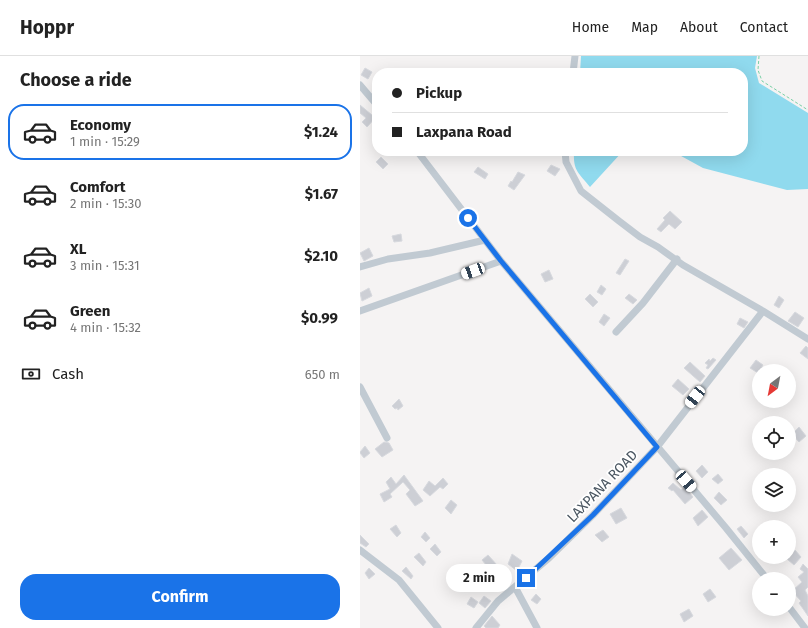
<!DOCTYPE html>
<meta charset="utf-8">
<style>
:root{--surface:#fff;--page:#f2f2f2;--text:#222;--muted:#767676;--line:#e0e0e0;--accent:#1a73e8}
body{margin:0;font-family:"Fira Sans",sans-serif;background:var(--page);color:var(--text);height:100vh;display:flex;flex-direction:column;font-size:15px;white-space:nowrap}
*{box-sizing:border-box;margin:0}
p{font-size:13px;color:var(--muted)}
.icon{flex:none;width:22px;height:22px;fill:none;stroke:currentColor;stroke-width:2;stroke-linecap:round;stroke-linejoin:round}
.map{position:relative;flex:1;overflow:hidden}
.details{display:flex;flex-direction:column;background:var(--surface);width:360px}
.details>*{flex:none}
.guide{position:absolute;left:12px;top:12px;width:376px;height:88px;border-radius:16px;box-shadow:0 4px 16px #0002;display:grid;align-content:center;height:88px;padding:0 20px;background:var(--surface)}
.needle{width:26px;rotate:212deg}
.controls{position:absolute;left:392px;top:308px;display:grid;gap:8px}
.controls a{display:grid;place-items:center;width:44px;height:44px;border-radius:50%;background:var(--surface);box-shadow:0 4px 16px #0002;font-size:20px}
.end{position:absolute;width:18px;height:18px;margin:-9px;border:5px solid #1a73e8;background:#fff;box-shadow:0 0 0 2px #fff}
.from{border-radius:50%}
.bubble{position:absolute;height:28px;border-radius:14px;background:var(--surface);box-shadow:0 4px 16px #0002;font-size:13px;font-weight:700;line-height:28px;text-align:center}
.car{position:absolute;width:12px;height:24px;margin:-12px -6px;border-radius:5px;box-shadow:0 0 3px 1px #0007;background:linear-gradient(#fff 24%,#345 0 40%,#fff 0 76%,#345 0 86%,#fff 0)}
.guide b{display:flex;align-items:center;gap:14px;height:38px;font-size:15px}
.guide b+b{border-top:1px solid var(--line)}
.guide i{width:10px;height:10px;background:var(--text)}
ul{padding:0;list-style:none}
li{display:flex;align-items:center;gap:12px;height:56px;margin:0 8px 6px;padding:0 12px;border:2px solid transparent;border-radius:16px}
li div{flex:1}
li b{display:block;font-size:15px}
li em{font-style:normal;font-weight:700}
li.on{border-color:var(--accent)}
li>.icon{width:36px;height:36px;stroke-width:1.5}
h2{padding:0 20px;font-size:18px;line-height:48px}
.pay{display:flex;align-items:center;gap:10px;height:44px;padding:0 20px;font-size:15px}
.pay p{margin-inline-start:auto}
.action{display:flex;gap:8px;margin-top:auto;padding:8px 20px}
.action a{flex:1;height:46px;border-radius:16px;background:var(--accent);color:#fff;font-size:16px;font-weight:700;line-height:46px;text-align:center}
header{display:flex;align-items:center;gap:24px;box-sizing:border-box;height:56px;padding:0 20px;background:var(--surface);border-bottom:1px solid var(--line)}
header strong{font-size:19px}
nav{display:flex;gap:22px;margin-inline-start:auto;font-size:14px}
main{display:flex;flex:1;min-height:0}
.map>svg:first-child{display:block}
.water{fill:#90daee}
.building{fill:#cdcfd5;stroke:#d7d9de}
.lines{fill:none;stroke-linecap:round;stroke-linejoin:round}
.path{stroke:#7ad0a6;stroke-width:1;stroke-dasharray:3 2;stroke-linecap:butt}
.minor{stroke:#c1cad2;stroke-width:7}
.route{stroke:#1a73e8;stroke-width:5}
.labels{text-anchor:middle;stroke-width:3.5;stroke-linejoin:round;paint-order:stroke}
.street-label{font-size:14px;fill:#4a5661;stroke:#fff}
</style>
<header>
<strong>Hoppr</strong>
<nav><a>Home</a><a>Map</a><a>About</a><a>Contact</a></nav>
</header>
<main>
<section class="details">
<h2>Choose a ride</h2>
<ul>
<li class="on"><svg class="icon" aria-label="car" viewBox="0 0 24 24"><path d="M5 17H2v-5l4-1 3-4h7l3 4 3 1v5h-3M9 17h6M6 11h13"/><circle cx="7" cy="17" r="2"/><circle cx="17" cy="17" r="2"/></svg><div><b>Economy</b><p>1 min · 15:29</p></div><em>$1.24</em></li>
<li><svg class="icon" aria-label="car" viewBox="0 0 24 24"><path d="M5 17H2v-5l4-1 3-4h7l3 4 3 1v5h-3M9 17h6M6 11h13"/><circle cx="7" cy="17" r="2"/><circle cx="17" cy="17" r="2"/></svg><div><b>Comfort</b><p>2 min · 15:30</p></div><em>$1.67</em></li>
<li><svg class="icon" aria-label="car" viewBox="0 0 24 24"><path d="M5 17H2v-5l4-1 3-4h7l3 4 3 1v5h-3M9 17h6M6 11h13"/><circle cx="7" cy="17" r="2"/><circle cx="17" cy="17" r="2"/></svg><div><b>XL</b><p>3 min · 15:31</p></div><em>$2.10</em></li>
<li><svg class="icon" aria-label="car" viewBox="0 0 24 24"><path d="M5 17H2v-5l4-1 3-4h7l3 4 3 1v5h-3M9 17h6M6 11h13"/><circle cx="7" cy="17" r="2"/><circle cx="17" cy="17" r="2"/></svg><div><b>Green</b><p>4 min · 15:32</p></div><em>$0.99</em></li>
</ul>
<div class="pay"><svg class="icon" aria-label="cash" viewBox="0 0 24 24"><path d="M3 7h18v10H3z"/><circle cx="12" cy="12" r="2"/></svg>Cash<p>650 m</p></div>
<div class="action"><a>Confirm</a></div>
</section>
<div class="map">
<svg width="448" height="572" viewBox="0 0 448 572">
<rect width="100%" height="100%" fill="#f5f3f3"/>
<!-- water -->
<path class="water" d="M 221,0 L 397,0 L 395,12 L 399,27 L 448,57 L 448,133 L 427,134 L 343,112 L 312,95 L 383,95 L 383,17 L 220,17 Z
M 214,95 L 263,95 L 230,131 C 218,116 213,115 214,95 Z"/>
<!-- building -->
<path class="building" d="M 5,12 L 12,16 L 8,23 L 1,19 Z
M 0,49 L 12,59 L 17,54 L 17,60 L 7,71 L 2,66 L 6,62 L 0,57 Z
M 21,101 L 28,108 L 23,113 L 16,106 Z
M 191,109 L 200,113 L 195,120 L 187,115 Z
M 118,111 L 128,118 L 125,123 L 114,116 Z
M 158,116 L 165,119 L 154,134 L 148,130 L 151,125 L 152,126 Z
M 310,155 L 322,166 L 315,173 L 309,168 L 301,176 L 297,173 L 305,164 L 303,162 Z
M 41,178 L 42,185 L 34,186 L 32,180 Z
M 9,192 L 13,200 L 4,205 L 0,197 Z
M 265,203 L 269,205 L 260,219 L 256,217 Z
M 189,214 L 193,223 L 185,226 L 181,218 Z
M 241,229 L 246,233 L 242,239 L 237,236 Z
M 9,232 L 12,240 L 2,245 L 0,237 Z
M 230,238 L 238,246 L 233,251 L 225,243 Z
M 269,238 L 277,244 L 273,248 L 265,242 Z
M 419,240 L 424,244 L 419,252 L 414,249 Z
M 435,256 L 444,262 L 438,271 L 428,265 Z
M 244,258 L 250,262 L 244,270 L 239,266 Z
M 380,262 L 388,266 L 384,272 L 377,268 Z
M 446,290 L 448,292 L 448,303 L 440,297 Z
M 353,302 L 356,304 L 348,313 L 346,312 L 348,309 L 345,307 L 349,303 L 350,305 Z
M 396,304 L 403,309 L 398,317 L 390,312 Z
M 330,306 L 345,320 L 340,326 L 324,312 Z
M 318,323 L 329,333 L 323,339 L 312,330 Z
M 39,343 L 43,350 L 38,354 L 37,352 L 35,353 L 32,350 Z
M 439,371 L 446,380 L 439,386 L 432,378 Z
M 24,386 L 29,387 L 33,394 L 22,401 L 15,393 Z
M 5,390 L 10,397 L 4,402 L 0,397 L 0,396 Z
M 342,409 L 348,416 L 342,422 L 336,415 Z
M 358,418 L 363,424 L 358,428 L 352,423 Z
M 44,419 L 63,445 L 55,450 L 46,438 L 50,434 L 43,426 L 30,438 L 32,441 L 24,446 L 20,438 L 30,433 L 26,426 L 31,421 L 36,428 Z
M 83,422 L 88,428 L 83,433 L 80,431 L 70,440 L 63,434 L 69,425 L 75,430 Z
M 313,427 L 321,434 L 325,431 L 333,441 L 325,448 L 313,434 L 312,435 L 308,432 Z
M 359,436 L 367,444 L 361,449 L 354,442 Z
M 91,444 L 97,449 L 91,458 L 85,452 Z
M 261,452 L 267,462 L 256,468 L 250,458 Z
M 342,454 L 348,461 L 338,470 L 333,462 Z
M 36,469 L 41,477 L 37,481 L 30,473 Z
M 381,470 L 388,478 L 384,482 L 377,473 Z
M 243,474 L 249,481 L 242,486 L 235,479 Z
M 65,476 L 70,482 L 66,486 L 61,481 Z
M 0,479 L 9,488 L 6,491 L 0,487 Z
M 75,488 L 81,496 L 77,500 L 70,493 Z
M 371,492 L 382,504 L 369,514 L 359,502 Z
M 435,494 L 441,501 L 434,509 L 427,503 Z
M 59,497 L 66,506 L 63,510 L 54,501 Z
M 152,498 L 162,505 L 157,515 L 148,508 Z
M 128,499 L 137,509 L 131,515 L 122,504 Z
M 443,508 L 448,513 L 448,531 L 445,534 L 448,540 L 448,560 L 439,547 L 441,545 L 432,535 L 442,526 L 438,521 L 444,516 L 440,513 Z
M 46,511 L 53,520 L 51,523 L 42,515 Z
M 9,512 L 15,518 L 9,523 L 5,517 Z
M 119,522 L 129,527 L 125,533 L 116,527 Z
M 350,533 L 356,541 L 348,546 L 343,538 Z
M 176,538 L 181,543 L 177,548 L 171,544 Z
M 124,540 L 131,545 L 125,552 L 119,547 Z
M 111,541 L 118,546 L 114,552 L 107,548 Z
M 329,553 L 333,560 L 324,566 L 320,558 Z
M 132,560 L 140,569 L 138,572 L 126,572 L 124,570 Z"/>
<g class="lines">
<!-- path -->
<path class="path" d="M 399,0 L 398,14 L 402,25 L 448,54"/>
<!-- minor -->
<path class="minor" d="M 213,17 L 215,0
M 0,29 L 17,49
M 57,95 L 141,205
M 205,95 L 206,106 L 221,135 L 259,165 L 280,181 L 298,191 L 323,209 L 403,255 L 448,283
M 0,211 L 28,203 L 70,197 L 125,184
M 0,255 L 141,205 L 366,472 L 407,523
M 256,276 L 283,247 L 317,203
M 0,331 L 27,382
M 0,494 L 39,524 L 78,572
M 155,531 L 177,572
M 429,551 L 445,572
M 116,572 L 138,545 L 189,502 L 233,459 L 297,391 L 403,255"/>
</g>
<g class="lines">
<!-- route -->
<path class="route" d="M 108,162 L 141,205 L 297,391 L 233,459 L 166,522"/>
</g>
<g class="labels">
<!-- street labels -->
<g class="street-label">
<text transform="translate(242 430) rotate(-46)" y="5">LAXPANA ROAD</text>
</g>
</g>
</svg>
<div class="controls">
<a><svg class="needle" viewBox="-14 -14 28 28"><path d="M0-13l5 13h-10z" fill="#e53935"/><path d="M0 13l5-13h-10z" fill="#767676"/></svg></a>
<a><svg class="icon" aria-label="locate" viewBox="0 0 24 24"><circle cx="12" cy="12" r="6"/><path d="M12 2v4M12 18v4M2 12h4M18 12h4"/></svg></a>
<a><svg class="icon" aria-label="layers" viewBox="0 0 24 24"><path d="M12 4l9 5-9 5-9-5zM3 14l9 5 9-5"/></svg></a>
<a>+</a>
<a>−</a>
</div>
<i class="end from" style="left:108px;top:162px"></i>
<i class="end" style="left:166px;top:522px"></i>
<div class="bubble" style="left:86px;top:508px;width:66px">2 min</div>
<i class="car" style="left:113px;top:215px;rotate:250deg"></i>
<i class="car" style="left:335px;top:341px;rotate:218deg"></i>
<i class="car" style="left:326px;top:425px;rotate:139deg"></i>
<div class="guide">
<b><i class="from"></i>Pickup</b>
<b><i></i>Laxpana Road</b>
</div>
</div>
</main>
